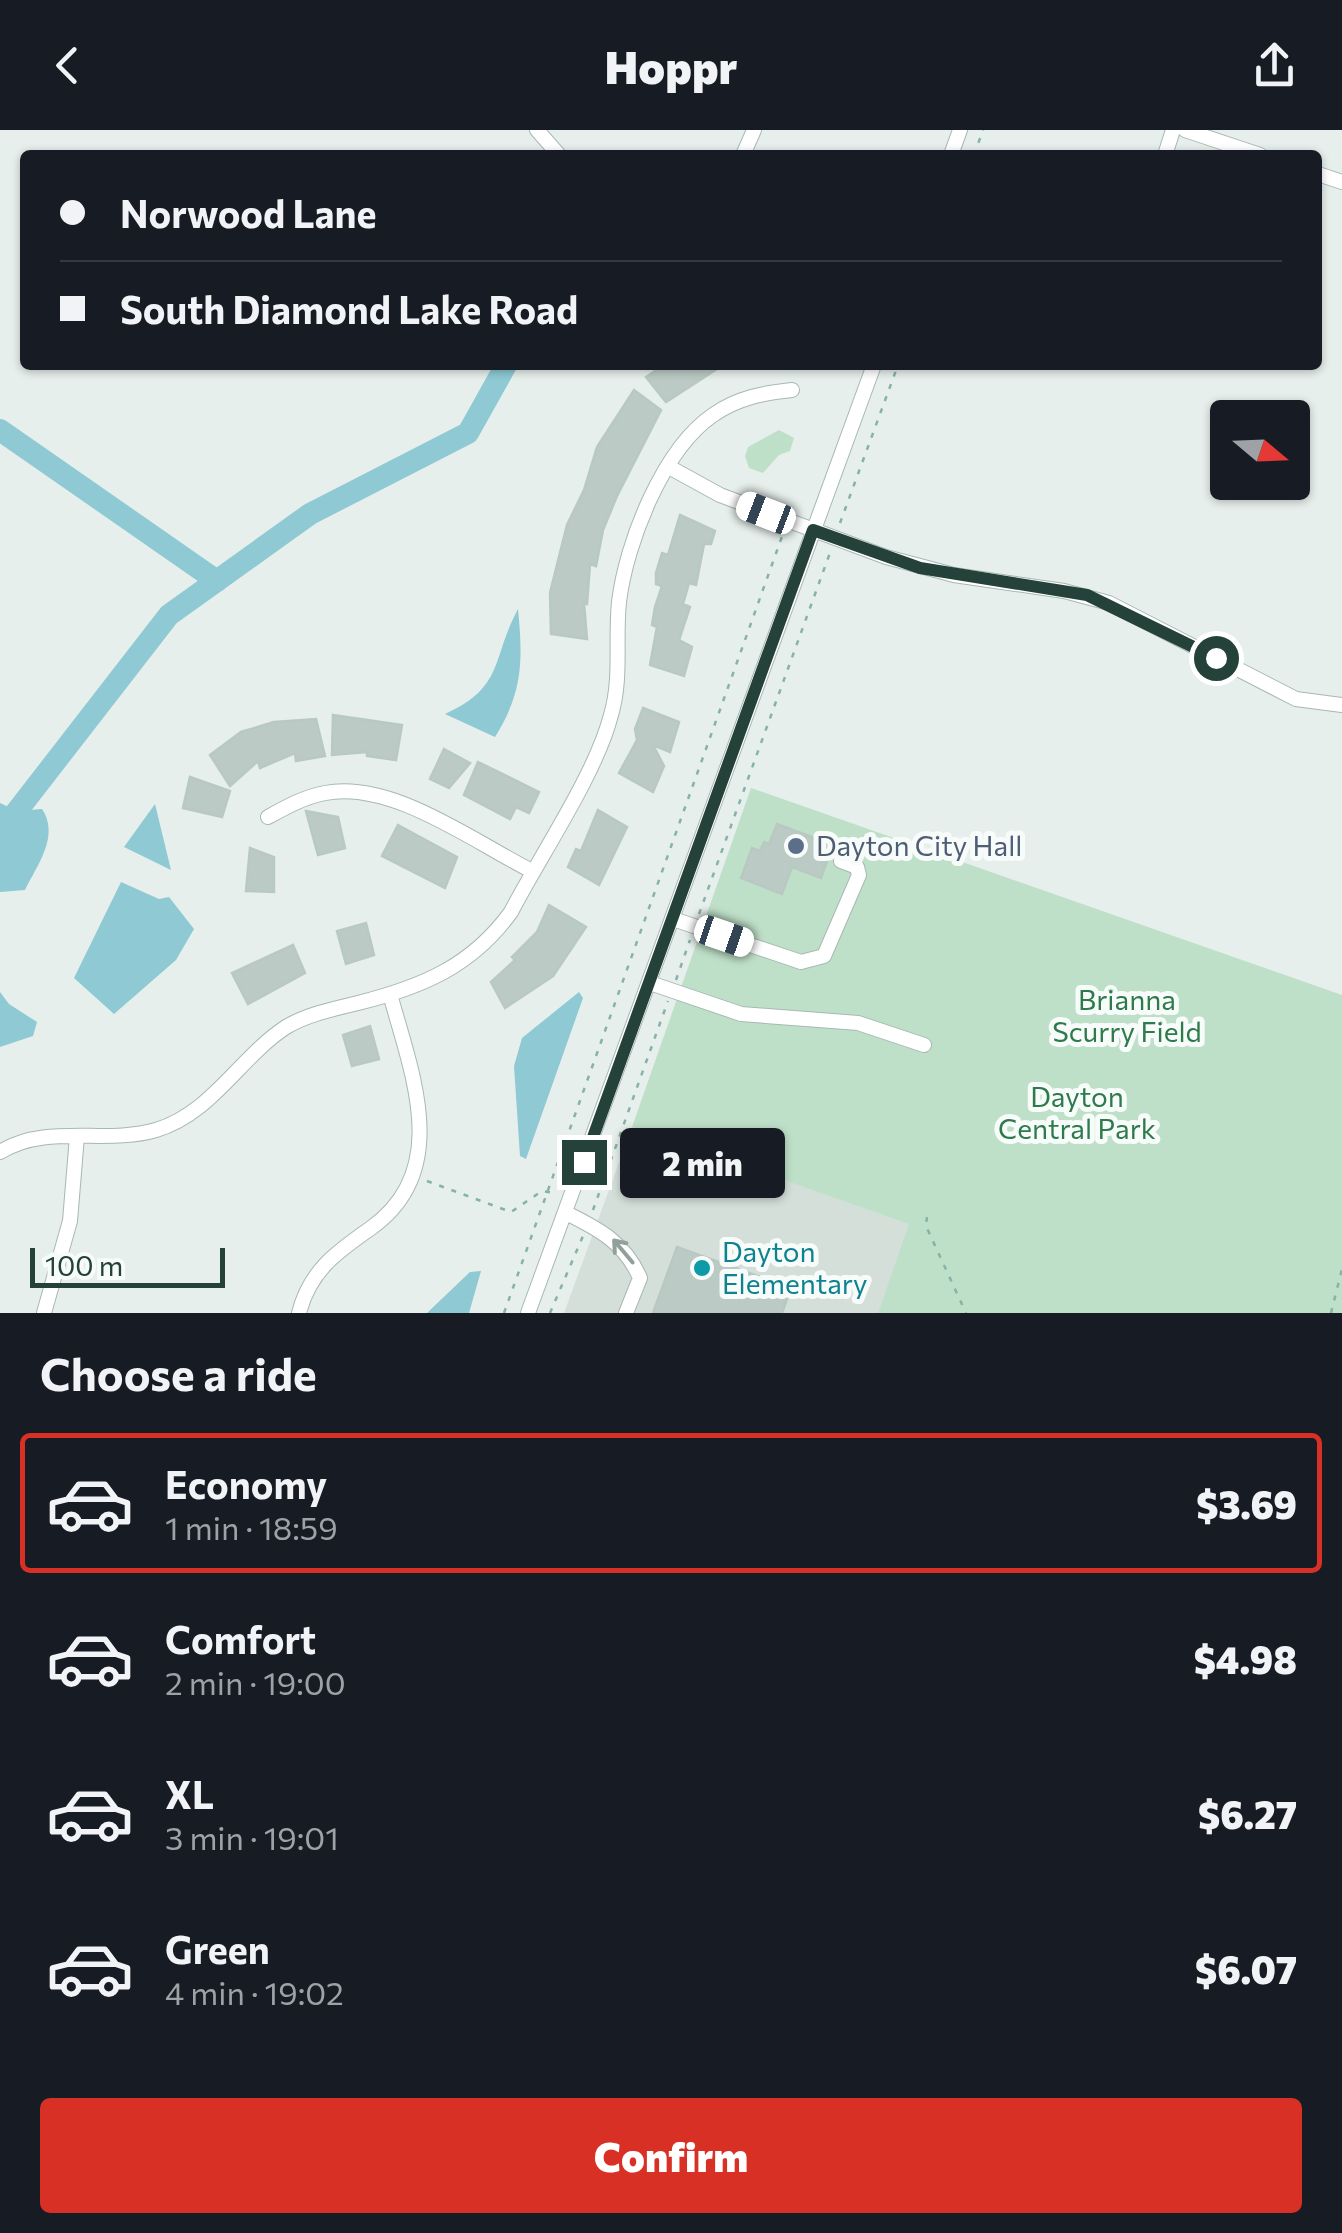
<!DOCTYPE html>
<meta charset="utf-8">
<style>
:root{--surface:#171b24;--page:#20242c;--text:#f1f3f6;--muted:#9ea1a6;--line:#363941;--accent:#d93025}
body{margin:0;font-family:Commissioner,sans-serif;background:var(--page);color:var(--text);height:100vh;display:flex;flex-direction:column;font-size:38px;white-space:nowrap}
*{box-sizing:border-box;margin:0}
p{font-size:32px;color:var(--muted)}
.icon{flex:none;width:55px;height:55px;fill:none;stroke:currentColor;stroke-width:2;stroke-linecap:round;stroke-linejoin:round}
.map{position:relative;height:1183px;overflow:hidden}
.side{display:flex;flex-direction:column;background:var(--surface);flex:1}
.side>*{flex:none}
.guide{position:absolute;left:20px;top:20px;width:1302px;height:220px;border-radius:10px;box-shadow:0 2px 8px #0004;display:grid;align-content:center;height:220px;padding:0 40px;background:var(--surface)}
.needle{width:65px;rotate:109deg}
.tools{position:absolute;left:1210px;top:270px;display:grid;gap:20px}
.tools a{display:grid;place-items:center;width:100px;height:100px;border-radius:10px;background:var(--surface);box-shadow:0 2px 8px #0004;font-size:50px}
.scale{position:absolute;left:30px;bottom:25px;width:195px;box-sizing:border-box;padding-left:10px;border:5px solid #24423a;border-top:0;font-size:28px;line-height:35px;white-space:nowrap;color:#24423a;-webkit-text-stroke:8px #f7fbf9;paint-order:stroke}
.end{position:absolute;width:45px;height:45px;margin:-22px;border:12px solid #24423a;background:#fff;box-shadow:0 0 0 5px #fff}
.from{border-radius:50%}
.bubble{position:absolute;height:70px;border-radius:10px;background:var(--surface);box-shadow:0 2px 8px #0004;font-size:32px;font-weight:800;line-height:70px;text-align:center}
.car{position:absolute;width:30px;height:60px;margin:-30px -15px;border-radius:12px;box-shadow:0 0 8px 2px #0007;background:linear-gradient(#fff 24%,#345 0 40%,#fff 0 76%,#345 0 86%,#fff 0)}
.guide b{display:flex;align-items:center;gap:35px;height:95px;font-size:38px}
.guide b+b{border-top:2px solid var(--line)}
.guide i{width:25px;height:25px;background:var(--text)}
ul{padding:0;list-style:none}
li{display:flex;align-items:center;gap:30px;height:140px;margin:0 20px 15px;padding:0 20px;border:5px solid transparent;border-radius:10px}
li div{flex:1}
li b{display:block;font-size:38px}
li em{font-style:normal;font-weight:800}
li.current{border-color:var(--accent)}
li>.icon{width:90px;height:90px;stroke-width:1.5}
h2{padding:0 40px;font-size:45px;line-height:120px}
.cta{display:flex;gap:20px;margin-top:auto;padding:20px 40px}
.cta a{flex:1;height:115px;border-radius:10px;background:var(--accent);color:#fff;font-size:40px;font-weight:800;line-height:115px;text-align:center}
header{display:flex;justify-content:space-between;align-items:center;height:130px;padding:0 40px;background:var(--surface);font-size:45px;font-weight:800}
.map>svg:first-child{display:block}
.built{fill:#d4dfda}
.green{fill:#bfe0c8}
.water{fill:#8ec9d4}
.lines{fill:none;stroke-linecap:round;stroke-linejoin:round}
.river{stroke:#8ec9d4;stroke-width:22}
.building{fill:#bbcac4;stroke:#b8c9c2;stroke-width:2.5}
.minor-casing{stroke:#a8b8b2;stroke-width:16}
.path{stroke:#86b3a5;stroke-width:2.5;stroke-dasharray:5 8;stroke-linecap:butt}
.minor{stroke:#fff;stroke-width:14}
.oneway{stroke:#92a09c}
.route{stroke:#24423a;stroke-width:12}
.service-dot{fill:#5c6f8a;stroke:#f7fbf9;stroke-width:4}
.culture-dot{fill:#0f9aa8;stroke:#f7fbf9;stroke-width:4}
.labels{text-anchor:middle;stroke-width:10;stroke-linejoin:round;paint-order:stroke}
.service-label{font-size:28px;fill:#4e5e75;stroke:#f7fbf9;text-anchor:start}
.park-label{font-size:28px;fill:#2d7a4b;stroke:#f7fbf9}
.culture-label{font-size:28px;fill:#0d838f;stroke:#f7fbf9;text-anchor:start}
</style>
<header><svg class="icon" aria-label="back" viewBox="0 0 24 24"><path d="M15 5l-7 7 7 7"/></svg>Hoppr<svg class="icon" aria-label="share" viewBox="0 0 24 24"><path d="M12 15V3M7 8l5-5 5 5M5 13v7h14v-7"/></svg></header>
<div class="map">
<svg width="1342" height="1183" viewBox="0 0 1342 1183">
<rect width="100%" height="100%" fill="#e6efeb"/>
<!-- built -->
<path class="built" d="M 632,997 L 910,1094 L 878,1183 L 564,1183 Z"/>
<!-- green -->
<path class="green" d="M 779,300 L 794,308 L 790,321 L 779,325 L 763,343 L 749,338 L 745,326 L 748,317 Z
M 751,658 L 1342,865 L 1342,1183 L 878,1183 L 909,1094 L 632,997 Z"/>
<!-- water -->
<path class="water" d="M 518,479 C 523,531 523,562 495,607 L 445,584 C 505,557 491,529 518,479 Z
M 0,673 L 17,681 L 42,679 C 60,706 37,735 25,760 L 0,762 Z
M 155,674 L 171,740 L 124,717 Z
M 121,752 L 159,769 L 169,767 L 194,799 L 176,830 L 114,884 L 74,848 Z
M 0,862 L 9,874 L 37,892 L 33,906 L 0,917 Z
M 579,862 L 583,868 L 526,1029 L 520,1026 L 514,936 L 522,908 Z
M 481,1141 L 469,1183 L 427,1183 L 470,1142 Z"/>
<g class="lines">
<!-- river -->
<path class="river" d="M 0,300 L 217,451
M 0,703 L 169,485 L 310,384 L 468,303 L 506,235"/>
</g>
<!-- building -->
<path class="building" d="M 664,235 L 723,235 L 666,272 L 646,247 Z
M 634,260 L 661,280 L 617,366 L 603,400 L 596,436 L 590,434 L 587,474 L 584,473 L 587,509 L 551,504 L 550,463 L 567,395 L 584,360 L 597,317 Z
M 680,385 L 715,401 L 711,414 L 704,414 L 696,455 L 689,453 L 683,474 L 690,477 L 679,510 L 692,517 L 684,546 L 650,535 L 657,497 L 652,495 L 655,477 L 662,456 L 656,454 L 656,443 L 662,423 L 668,425 Z
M 643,578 L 679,592 L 670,622 L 653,615 L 664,636 L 653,662 L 619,643 L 637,610 L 635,599 Z
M 333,585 L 402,595 L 396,630 L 367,626 L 367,622 L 332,625 Z
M 316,589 L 325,626 L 296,631 L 295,623 L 260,638 L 258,631 L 230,656 L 210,625 L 241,602 L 274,592 Z
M 444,619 L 470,633 L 449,658 L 430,649 Z
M 478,632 L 539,662 L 529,683 L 516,677 L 510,689 L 464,665 Z
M 190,647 L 230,661 L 222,687 L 183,678 Z
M 598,680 L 627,697 L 599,755 L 568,737 L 576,719 L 581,721 Z
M 306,681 L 338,687 L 345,718 L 318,725 Z
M 777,694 L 833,715 L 821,748 L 792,737 L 782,764 L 741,748 L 752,718 L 760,721 L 764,712 L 769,714 Z
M 398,695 L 457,727 L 445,758 L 382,726 Z
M 250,718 L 274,727 L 274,762 L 246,761 Z
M 549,775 L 586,797 L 553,846 L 505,878 L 491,852 L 515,830 L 512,827 L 537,802 Z
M 366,793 L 374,825 L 346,834 L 337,801 Z
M 293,815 L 305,843 L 248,874 L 232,843 Z
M 370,896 L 379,929 L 352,936 L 343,905 Z
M 677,1117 L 791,1158 L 782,1183 L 653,1183 Z"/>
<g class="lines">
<defs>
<path id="minor" d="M 537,0 L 559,25
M 1185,0 L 1260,25
M 743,25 L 754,0
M 951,25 L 960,0
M 1165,25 L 1173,0
M 1318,44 L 1342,52
M 669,337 L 720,365 L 886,427 L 954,445 L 1064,461 L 1109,473 L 1296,569 L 1342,575
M 268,687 C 286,677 304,667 325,663 C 392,650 474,712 532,741
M 673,789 L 801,832 L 824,826 L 859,745 L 857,737 L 841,731
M 650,853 L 741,884 L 858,893 L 924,915
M 0,1022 C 47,993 105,1015 156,1000 C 212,983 239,928 286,897 C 308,884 334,879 358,873 C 422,857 472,836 511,782 C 540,726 596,644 611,585 C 622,548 615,510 619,472 C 626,413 663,319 713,285 C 737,268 763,263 792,260
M 566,1083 C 599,1099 625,1113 640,1148 L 626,1183
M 44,1183 L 70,1091 L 77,1006
M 299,1183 C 310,1140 337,1122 371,1098 C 453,1040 411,942 390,864
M 528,1183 L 874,235"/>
</defs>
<!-- minor casing -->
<use href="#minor" class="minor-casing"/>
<!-- path -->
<path class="path" d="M 974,25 L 983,0
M 840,393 L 898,235
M 699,784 L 831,420
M 676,850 L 690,810
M 427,1051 L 511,1082 L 542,1061 L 555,1063
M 593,1080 L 668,871
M 927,1087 L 926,1096 L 966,1183
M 504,1183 L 784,401
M 550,1183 L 583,1106
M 1331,1183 L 1342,1139"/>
<!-- minor -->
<use href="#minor" class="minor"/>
</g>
<!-- one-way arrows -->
<defs><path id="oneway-shaft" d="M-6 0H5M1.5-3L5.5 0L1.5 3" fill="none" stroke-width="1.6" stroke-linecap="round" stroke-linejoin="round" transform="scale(2.5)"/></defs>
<use class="oneway" href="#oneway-shaft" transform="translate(623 1121) rotate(-130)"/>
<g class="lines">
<!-- route -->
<path class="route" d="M 584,1032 L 813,400 L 920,438 L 1087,465 L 1216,528"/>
</g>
<!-- markers -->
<circle class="service-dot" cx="796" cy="716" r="10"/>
<circle class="culture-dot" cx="702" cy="1138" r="10"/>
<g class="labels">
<!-- service labels -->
<g class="service-label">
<text x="816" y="726">Dayton City Hall</text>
</g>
<!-- park labels -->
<g class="park-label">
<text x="1127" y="880">Brianna<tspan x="1127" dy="32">Scurry Field</tspan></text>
<text x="1077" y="977">Dayton<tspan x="1077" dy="32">Central Park</tspan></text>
</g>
<!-- culture labels -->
<g class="culture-label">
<text x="722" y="1132">Dayton<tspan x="722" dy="32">Elementary</tspan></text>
</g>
</g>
</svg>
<div class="tools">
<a><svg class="needle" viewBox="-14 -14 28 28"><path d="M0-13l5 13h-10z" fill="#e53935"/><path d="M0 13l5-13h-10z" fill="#9ea1a6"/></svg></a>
</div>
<div class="scale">100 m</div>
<i class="end from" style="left:1216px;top:528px"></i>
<i class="end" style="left:584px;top:1032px"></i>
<div class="bubble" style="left:620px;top:998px;width:165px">2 min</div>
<i class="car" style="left:766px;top:383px;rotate:291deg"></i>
<i class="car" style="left:724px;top:806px;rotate:109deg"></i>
<div class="guide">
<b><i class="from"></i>Norwood Lane</b>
<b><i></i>South Diamond Lake Road</b>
</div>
</div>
<section class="side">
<h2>Choose a ride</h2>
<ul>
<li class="current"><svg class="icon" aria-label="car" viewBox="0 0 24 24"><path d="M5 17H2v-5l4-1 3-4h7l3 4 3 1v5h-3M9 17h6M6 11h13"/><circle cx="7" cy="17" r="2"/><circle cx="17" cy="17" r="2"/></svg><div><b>Economy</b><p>1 min · 18:59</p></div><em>$3.69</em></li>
<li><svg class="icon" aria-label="car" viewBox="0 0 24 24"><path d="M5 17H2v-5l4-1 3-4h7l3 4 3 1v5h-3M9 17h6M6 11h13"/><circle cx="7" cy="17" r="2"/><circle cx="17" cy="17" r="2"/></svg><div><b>Comfort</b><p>2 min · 19:00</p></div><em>$4.98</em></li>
<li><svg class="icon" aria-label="car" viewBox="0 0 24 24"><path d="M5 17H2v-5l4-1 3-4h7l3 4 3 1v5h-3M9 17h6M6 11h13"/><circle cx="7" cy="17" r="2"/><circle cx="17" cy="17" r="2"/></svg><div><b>XL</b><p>3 min · 19:01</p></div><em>$6.27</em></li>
<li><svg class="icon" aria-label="car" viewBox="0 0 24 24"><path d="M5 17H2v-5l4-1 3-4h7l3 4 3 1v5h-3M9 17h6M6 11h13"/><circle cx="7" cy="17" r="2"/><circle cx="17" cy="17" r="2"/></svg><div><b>Green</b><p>4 min · 19:02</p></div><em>$6.07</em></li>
</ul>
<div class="cta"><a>Confirm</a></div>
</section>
